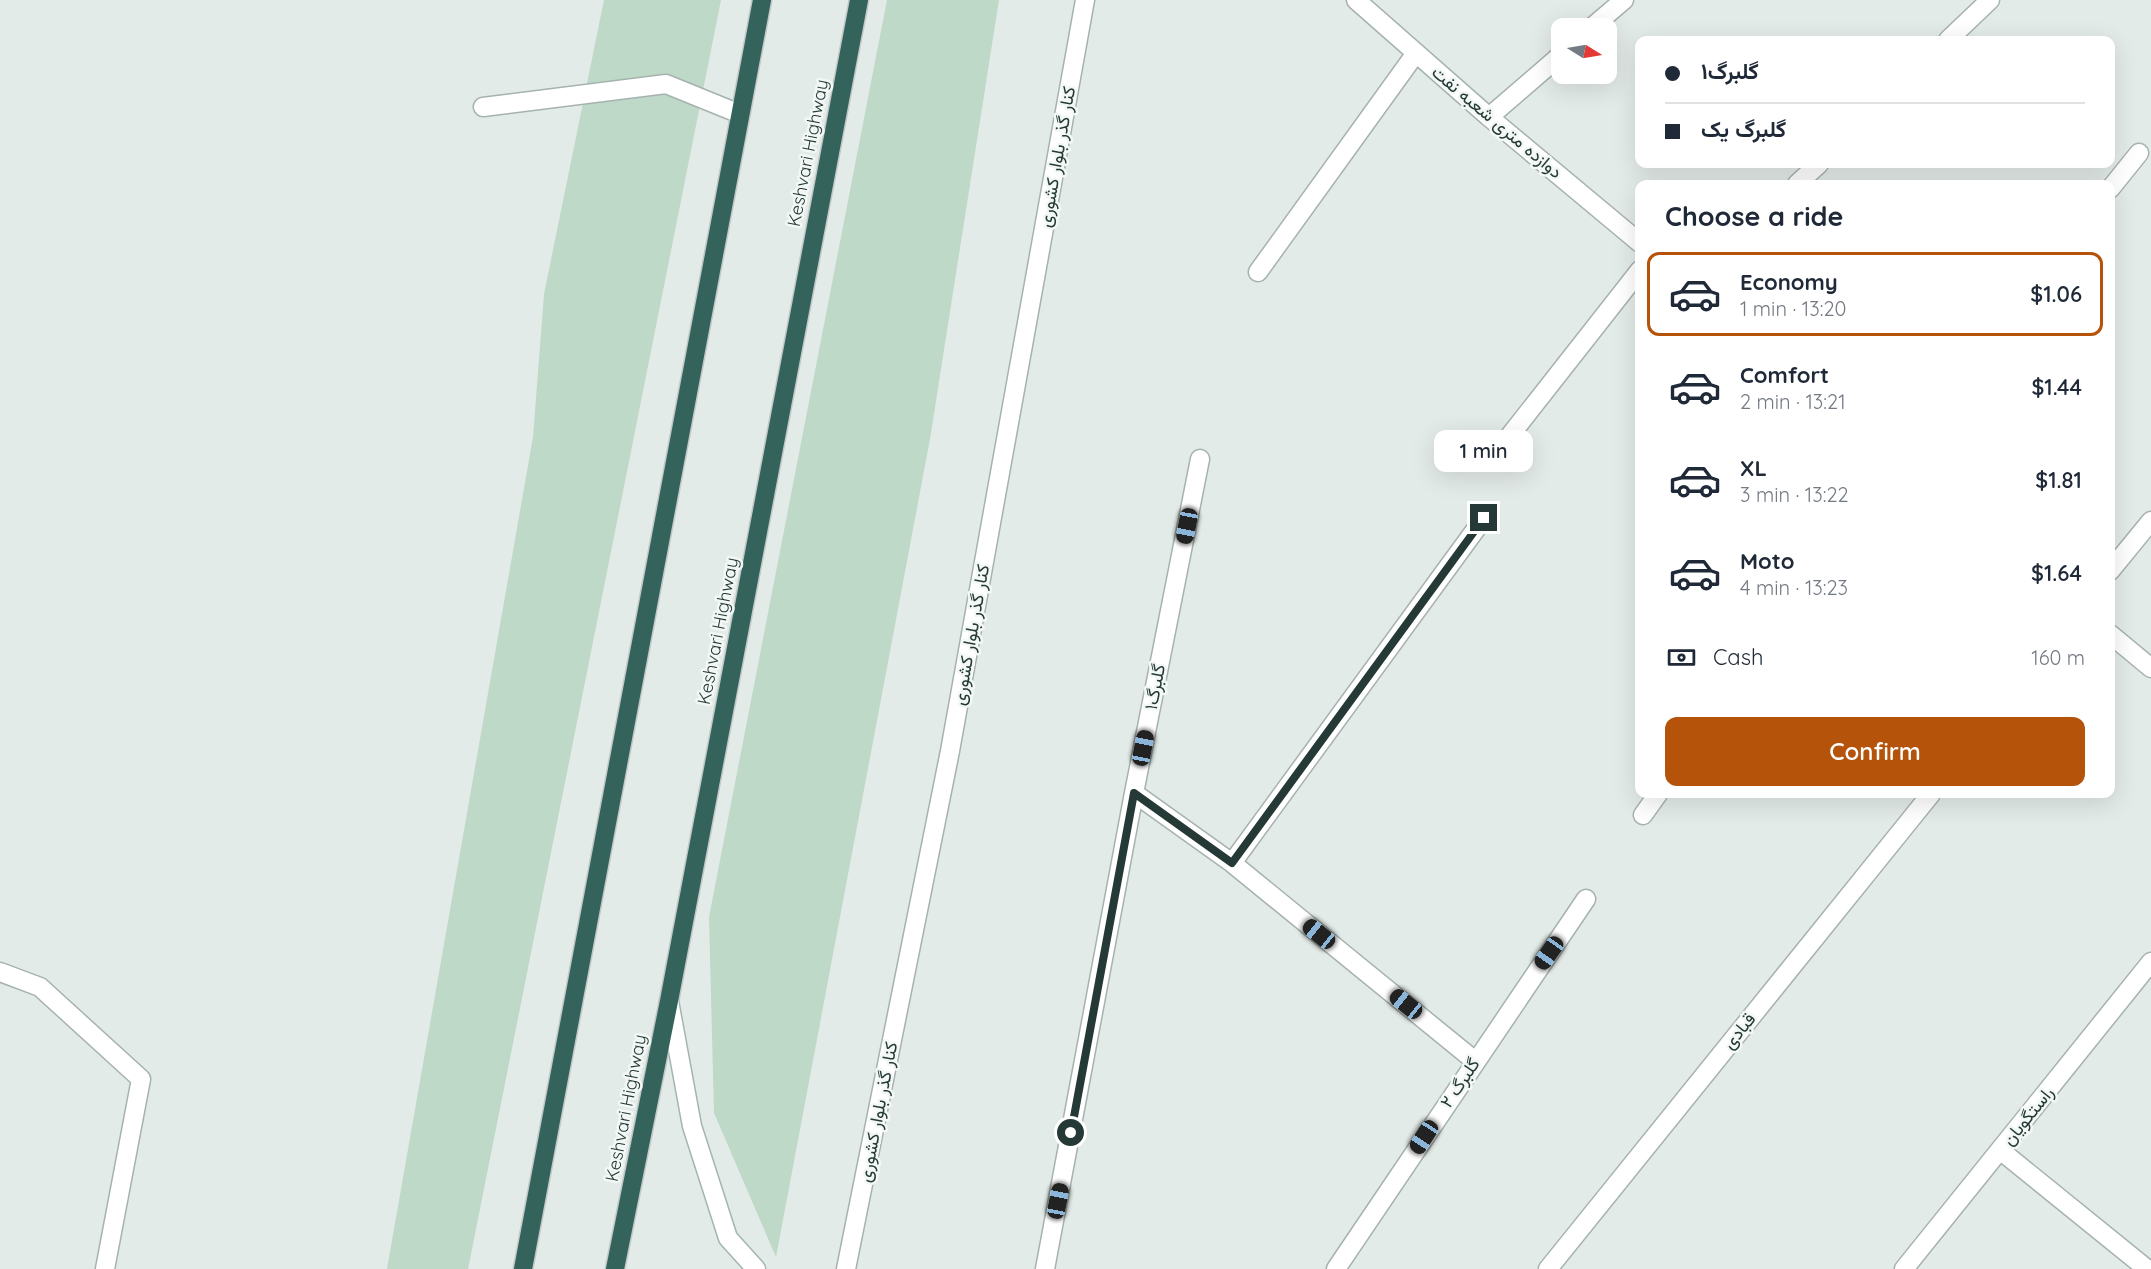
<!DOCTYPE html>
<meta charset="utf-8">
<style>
:root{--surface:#fff;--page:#f6f6f7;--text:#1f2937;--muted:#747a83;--line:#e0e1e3;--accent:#b45309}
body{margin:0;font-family:Quicksand,Vazirmatn,sans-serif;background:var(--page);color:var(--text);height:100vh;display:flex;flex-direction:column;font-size:22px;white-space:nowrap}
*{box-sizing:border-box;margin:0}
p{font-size:20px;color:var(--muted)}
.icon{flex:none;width:33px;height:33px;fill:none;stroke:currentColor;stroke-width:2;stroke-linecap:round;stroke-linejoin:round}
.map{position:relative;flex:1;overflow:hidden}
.sheet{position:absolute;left:1635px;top:180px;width:480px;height:618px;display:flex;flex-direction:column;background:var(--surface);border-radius:12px;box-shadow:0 6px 24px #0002}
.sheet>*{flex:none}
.guide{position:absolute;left:1635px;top:36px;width:480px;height:132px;border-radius:12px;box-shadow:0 6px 24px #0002;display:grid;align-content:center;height:132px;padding:0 30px;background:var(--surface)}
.needle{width:39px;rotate:101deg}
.tools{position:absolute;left:1551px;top:18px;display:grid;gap:12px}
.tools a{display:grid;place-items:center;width:66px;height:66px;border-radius:12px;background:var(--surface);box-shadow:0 6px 24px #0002;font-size:30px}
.end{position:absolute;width:27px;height:27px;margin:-14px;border:8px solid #253a36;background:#fff;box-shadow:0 0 0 3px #fff}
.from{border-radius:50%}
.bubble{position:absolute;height:42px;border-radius:12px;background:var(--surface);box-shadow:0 6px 24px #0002;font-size:20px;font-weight:600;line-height:42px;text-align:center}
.car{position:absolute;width:18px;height:36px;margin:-18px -9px;border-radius:8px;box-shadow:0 0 4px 2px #0007;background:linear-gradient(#222 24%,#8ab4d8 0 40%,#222 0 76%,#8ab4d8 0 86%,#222 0)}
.guide b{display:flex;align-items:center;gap:21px;height:57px;font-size:22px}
.guide b+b{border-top:2px solid var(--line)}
.guide i{width:15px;height:15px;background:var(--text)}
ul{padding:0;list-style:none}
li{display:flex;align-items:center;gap:18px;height:84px;margin:0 12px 9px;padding:0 18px;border:3px solid transparent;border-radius:12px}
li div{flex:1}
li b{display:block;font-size:22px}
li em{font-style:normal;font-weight:600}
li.on{border-color:var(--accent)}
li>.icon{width:54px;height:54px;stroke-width:1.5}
h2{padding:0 30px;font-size:27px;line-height:72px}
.pay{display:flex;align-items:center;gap:15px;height:66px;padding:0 30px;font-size:22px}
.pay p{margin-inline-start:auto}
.primary-button{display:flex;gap:12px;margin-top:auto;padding:12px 30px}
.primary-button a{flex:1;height:69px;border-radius:12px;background:var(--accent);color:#fff;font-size:24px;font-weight:600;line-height:69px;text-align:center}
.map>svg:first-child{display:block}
.green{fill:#bed9c7}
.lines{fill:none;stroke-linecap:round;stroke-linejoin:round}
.lane-casing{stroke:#a6b2af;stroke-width:21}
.street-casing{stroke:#a6b2af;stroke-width:21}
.secondary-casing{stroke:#a3b5b0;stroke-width:21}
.highway-casing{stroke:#c2c8c7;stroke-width:21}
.lane{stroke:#fff;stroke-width:18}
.street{stroke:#fff;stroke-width:18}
.secondary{stroke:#fff;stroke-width:18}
.highway{stroke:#34635c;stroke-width:18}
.route{stroke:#253a36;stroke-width:8}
.labels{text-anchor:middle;stroke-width:5;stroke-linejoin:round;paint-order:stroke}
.street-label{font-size:18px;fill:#253a36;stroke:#f3f8f6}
</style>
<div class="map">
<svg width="2151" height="1269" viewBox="0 0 2151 1269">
<rect width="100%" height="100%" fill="#e3ebe8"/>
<!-- green -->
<path class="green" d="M 604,0 L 721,0 L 468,1269 L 387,1269 L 533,437 L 544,294 Z
M 887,0 L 999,0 L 930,439 L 776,1257 L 714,1113 L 709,917 Z"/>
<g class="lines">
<defs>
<path id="lane" d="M 483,107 L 666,84 L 740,114"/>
<path id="street" d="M 1356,0 L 1489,117 L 1640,243
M 1591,28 L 1624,0
M 1948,40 L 1990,0
M 1489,117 L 1562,54
M 1797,184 L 1819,164
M 2110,189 L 2139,153
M 1258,272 L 1416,53
M 1490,461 L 1640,270
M 2110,571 L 2151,521
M 2110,634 L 2151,668
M 1134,793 L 1232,863 L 1475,1061
M 1643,815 L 1658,794
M 1232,863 L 1484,518
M 0,972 L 40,987 L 141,1079 L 105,1269
M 2000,1150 L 2147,1269
M 846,1269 L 950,751 L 1085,0
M 1045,1269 L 1134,793 L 1200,459
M 1336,1269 L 1586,899
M 1548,1269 L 1931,794
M 1904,1269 L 2151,962"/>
<path id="secondary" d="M 669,1001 L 692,1126 L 728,1238 L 756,1269"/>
<path id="highway" d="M 523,1269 L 762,0
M 615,1269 L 669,1001 L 859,0"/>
</defs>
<!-- lane casing -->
<use href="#lane" class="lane-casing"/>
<!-- street casing -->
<use href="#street" class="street-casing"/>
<!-- secondary casing -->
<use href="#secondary" class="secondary-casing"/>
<!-- highway casing -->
<use href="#highway" class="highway-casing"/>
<!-- lane -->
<use href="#lane" class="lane"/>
<!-- street -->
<use href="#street" class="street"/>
<!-- secondary -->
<use href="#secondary" class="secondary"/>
<!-- highway -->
<use href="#highway" class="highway"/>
</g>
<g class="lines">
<!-- route -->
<path class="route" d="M 1071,1133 L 1134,793 L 1232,863 L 1484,518"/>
</g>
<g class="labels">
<!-- street labels -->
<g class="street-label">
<text transform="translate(1497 122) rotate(40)" y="6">دوازده متری شعبه نفت</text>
<text transform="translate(808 153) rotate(-79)" y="6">Keshvari Highway</text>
<text transform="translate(1057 157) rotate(-80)" y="6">کنار گذر بلوار کشوری</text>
<text transform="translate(718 631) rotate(-79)" y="6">Keshvari Highway</text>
<text transform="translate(971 635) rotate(-80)" y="6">کنار گذر بلوار کشوری</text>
<text transform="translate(1155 687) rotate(-79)" y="6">گلبرگ۱</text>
<text transform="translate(1739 1031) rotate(-51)" y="6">قبادی</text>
<text transform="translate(1460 1083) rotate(-56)" y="6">گلبرگ ۲</text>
<text transform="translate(626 1108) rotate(-79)" y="6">Keshvari Highway</text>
<text transform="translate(878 1112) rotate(-79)" y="6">کنار گذر بلوار کشوری</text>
<text transform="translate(2028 1116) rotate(-51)" y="6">راستگویان</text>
</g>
</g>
</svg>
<div class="tools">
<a><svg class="needle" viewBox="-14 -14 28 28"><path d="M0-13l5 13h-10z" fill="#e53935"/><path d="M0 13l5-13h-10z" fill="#747a83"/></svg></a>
</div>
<i class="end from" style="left:1071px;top:1133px"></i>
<i class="end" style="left:1484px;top:518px"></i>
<div class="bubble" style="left:1434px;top:430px;width:99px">1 min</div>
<i class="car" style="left:1187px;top:526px;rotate:191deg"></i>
<i class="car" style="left:1143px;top:748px;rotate:11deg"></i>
<i class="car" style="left:1319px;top:934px;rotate:309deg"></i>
<i class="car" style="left:1549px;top:953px;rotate:215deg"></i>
<i class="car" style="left:1406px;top:1004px;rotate:309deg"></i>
<i class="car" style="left:1424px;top:1137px;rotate:213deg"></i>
<i class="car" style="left:1058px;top:1201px;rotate:11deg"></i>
<div class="guide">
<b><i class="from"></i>گلبرگ۱</b>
<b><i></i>گلبرگ یک</b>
</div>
<section class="sheet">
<h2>Choose a ride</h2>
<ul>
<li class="on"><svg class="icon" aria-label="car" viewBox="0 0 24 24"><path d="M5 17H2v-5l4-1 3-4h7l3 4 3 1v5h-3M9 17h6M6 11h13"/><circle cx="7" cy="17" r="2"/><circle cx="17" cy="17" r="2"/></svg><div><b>Economy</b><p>1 min · 13:20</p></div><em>$1.06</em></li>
<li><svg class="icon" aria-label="car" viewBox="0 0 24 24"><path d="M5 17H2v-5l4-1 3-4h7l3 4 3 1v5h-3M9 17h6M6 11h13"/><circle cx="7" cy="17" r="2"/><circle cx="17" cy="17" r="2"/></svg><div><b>Comfort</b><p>2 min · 13:21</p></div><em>$1.44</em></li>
<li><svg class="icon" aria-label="car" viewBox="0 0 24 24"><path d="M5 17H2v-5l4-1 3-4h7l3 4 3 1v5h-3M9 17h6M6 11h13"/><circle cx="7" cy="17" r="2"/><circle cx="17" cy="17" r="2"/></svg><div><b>XL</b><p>3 min · 13:22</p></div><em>$1.81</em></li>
<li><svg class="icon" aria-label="car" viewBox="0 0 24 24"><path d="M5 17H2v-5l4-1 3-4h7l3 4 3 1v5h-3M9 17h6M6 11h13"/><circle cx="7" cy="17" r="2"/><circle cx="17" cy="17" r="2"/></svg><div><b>Moto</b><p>4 min · 13:23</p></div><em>$1.64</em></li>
</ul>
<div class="pay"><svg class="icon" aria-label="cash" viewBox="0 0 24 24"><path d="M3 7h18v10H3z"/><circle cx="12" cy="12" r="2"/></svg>Cash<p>160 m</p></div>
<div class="primary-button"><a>Confirm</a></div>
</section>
</div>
